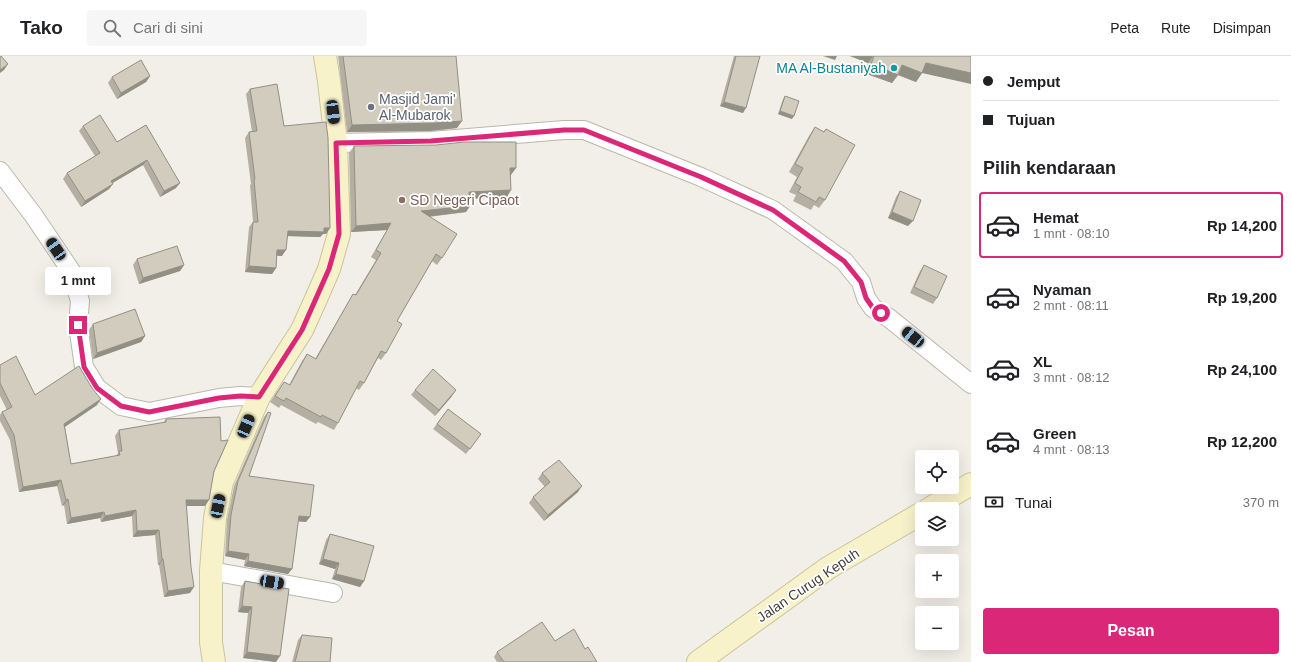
<!DOCTYPE html>
<html lang="id">
<meta charset="utf-8">
<style>
:root{--surface:#fff;--page:#f6f6f6;--text:#202124;--muted:#757577;--line:#e0e0e0;--accent:#db2777}
body{margin:0;font-family:Arial,sans-serif;background:var(--page);color:var(--text);height:100vh;display:flex;flex-direction:column;font-size:15px;white-space:nowrap}
*{box-sizing:border-box;margin:0}
p{font-size:13px;color:var(--muted)}
.icon{flex:none;width:22px;height:22px;fill:none;stroke:currentColor;stroke-width:2;stroke-linecap:round;stroke-linejoin:round}
.map{position:relative;flex:1;overflow:hidden}
.side{display:flex;flex-direction:column;background:var(--surface);width:320px}
.side>*{flex:none}
.guide{display:grid;align-content:center;height:88px;padding:0 12px;background:var(--surface)}
.buttons{position:absolute;left:915px;top:394px;display:grid;gap:8px}
.buttons a{display:grid;place-items:center;width:44px;height:44px;border-radius:4px;background:var(--surface);box-shadow:0 4px 16px #0002;font-size:20px}
.end{position:absolute;width:18px;height:18px;margin:-9px;border:5px solid #db2777;background:#fff;box-shadow:0 0 0 2px #fff}
.from{border-radius:50%}
.bubble{position:absolute;height:28px;border-radius:4px;background:var(--surface);box-shadow:0 4px 16px #0002;font-size:13px;font-weight:800;line-height:28px;text-align:center}
.car{position:absolute;width:12px;height:24px;margin:-12px -6px;border-radius:5px;box-shadow:0 0 3px 1px #0007;background:linear-gradient(#222 24%,#8ab4d8 0 40%,#222 0 76%,#8ab4d8 0 86%,#222 0)}
.guide b{display:flex;align-items:center;gap:14px;height:38px;font-size:15px}
.guide b+b{border-top:1px solid var(--line)}
.guide i{width:10px;height:10px;background:var(--text)}
ul{padding:0;list-style:none}
li{display:flex;align-items:center;gap:12px;height:66px;margin:0 8px 6px;padding:0 4px;border:2px solid transparent;border-radius:4px}
li div{flex:1}
li b{display:block;font-size:15px}
li em{font-style:normal;font-weight:800}
li.active{border-color:var(--accent)}
li>.icon{width:36px;height:36px;stroke-width:1.5}
h2{padding:0 12px;font-size:18px;line-height:48px}
.pay{display:flex;align-items:center;gap:10px;height:44px;padding:0 12px;font-size:15px}
.pay p{margin-inline-start:auto}
.button{display:flex;gap:8px;margin-top:auto;padding:8px 12px}
.button a{flex:1;height:46px;border-radius:4px;background:var(--accent);color:#fff;font-size:16px;font-weight:800;line-height:46px;text-align:center}
header{display:flex;align-items:center;gap:24px;box-sizing:border-box;height:56px;padding:0 20px;background:var(--surface);border-bottom:1px solid var(--line)}
header strong{font-size:19px}
nav{display:flex;gap:22px;margin-inline-start:auto;font-size:14px}
.search{width:280px;height:36px;background:var(--page);display:flex;align-items:center;gap:10px;box-sizing:border-box;padding:0 14px;border-radius:4px;color:var(--muted);font-size:15px}
main{display:flex;flex:1;min-height:0}
.map>svg:first-child{display:block}
.lines{fill:none;stroke-linecap:round;stroke-linejoin:round}
.street-casing{stroke:#bbb7aa;stroke-width:20}
.secondary-casing{stroke:#cbc49b;stroke-width:24}
.street{stroke:#fff;stroke-width:18}
.secondary{stroke:#f8f2ca;stroke-width:22}
.wall{fill:#b4afa3}
.shaded-wall{fill:#928f84}
.building{fill:#d1ccbd;stroke:#928f84}
.route{stroke:#db2777;stroke-width:5}
.culture-dot{fill:#0f9aa8;stroke:#fff;stroke-width:1.5}
.worship-dot{fill:#6b7280;stroke:#fff;stroke-width:1.5}
.education-dot{fill:#8d6e63;stroke:#fff;stroke-width:1.5}
.labels{text-anchor:middle;stroke-width:3.5;stroke-linejoin:round;paint-order:stroke}
.culture-label{font-size:14px;fill:#0d838f;stroke:#fff;text-anchor:end}
.worship-label{font-size:14px;fill:#5b616d;stroke:#fff;text-anchor:start}
.education-label{font-size:14px;fill:#785e54;stroke:#fff;text-anchor:start}
.street-label{font-size:14px;fill:#434037;stroke:#fff}
</style>
<header>
<strong>Tako</strong>
<div class="search"><svg class="icon" aria-label="search" viewBox="0 0 24 24"><circle cx="10" cy="10" r="6"/><path d="M15 15l6 6"/></svg>Cari di sini</div>
<nav><a>Peta</a><a>Rute</a><a>Disimpan</a></nav>
</header>
<main>
<div class="map">
<svg width="971" height="606" viewBox="0 0 971 606">
<rect width="100%" height="100%" fill="#f1efe7"/>
<g class="lines">
<defs>
<path id="street" d="M 336,87 L 431,85 L 564,74 L 584,74 L 701,121 L 773,154 L 844,205 L 861,226 L 866,242 L 873,252 L 889,262 L 971,328
M 0,115 L 34,160 L 71,215 L 80,245 L 78,269 L 84,311 L 97,332 L 121,350 L 149,356 L 219,342 L 240,340 L 259,341
M 211,515 L 333,537"/>
<path id="secondary" d="M 929,453 L 971,428
M 214,606 L 211,586 L 211,515 L 215,462 L 222,426 L 259,341 L 302,274 L 316,243 L 329,213 L 339,178 L 336,87 L 329,25 L 325,0
M 698,606 L 828,512 L 922,457"/>
</defs>
<!-- street casing -->
<use href="#street" class="street-casing"/>
<!-- secondary casing -->
<use href="#secondary" class="secondary-casing"/>
<!-- street -->
<use href="#street" class="street"/>
<!-- secondary -->
<use href="#secondary" class="secondary"/>
</g>
<!-- wall -->
<path class="wall" d="M 338,0 L 456,0 L 457,72 L 430,75 L 347,76 Z
M 734,0 L 760,0 L 743,57 L 720,50 Z
M 850,0 L 971,0 L 922,17 L 916,26 L 898,19 L 892,27 L 864,17 L 868,7 Z
M 150,20 L 146,26 L 117,43 L 108,27 L 112,21 Z
M 250,33 L 284,70 L 330,172 L 326,178 L 323,178 L 320,181 L 288,180 L 282,200 L 277,200 L 276,212 L 272,218 L 245,216 L 249,171 L 253,166 L 250,129 L 251,128 L 245,82 L 249,76 L 252,76 L 246,38 Z
M 785,40 L 792,63 L 778,58 L 783,43 Z
M 146,69 L 176,132 L 160,141 L 143,109 L 113,127 L 109,133 L 81,151 L 63,123 L 67,117 L 95,100 L 79,75 L 83,70 L 117,86 Z
M 815,71 L 823,76 L 826,73 L 825,144 L 819,152 L 814,149 L 811,154 L 793,145 L 796,139 L 789,136 L 797,121 L 789,116 L 809,80 Z
M 354,90 L 511,119 L 507,141 L 470,143 L 470,150 L 466,156 L 429,161 L 442,202 L 437,209 L 432,205 L 397,265 L 386,297 L 381,304 L 378,302 L 364,327 L 359,334 L 356,332 L 338,367 L 334,374 L 318,366 L 316,368 L 281,349 L 279,352 L 270,346 L 284,326 L 289,329 L 302,305 L 307,298 L 315,303 L 349,245 L 353,238 L 355,239 L 376,204 L 371,201 L 387,174 L 351,176 L 349,97 Z
M 900,135 L 908,170 L 888,162 L 896,141 Z
M 137,203 L 184,209 L 180,215 L 139,228 L 133,209 Z
M 924,209 L 937,242 L 933,248 L 910,237 L 920,215 Z
M 93,268 L 145,280 L 141,286 L 93,303 L 89,274 Z
M 0,309 L 35,339 L 97,349 L 65,371 L 71,408 L 116,400 L 118,397 L 115,380 L 119,374 L 163,367 L 166,363 L 214,415 L 205,450 L 186,450 L 190,537 L 164,541 L 159,509 L 158,509 L 155,479 L 133,481 L 132,460 L 101,466 L 100,462 L 67,468 L 64,449 L 62,450 L 57,430 L 19,436 L 10,384 L 0,365 L 0,359 L 2,356 L 7,354 L 0,340 Z
M 415,334 L 452,340 L 435,360 L 411,339 Z
M 448,353 L 481,378 L 466,398 L 433,373 Z
M 268,356 L 249,420 L 306,466 L 298,465 L 292,513 L 288,518 L 244,510 L 245,504 L 225,500 L 227,464 L 234,430 L 264,361 Z
M 542,417 L 578,436 L 544,465 L 529,447 L 533,441 L 545,431 L 538,423 Z
M 330,478 L 364,525 L 360,531 L 332,523 L 335,513 L 319,508 L 326,484 Z
M 245,525 L 276,606 L 243,602 L 248,557 L 238,556 L 241,531 Z
M 302,579 L 330,606 L 292,606 L 298,584 Z
M 555,585 L 585,593 L 597,606 L 497,606 L 494,601 L 497,596 Z"/>
<!-- shaded-wall -->
<path class="shaded-wall" d="M 823,0 L 837,0 L 835,4 Z
M 850,0 L 873,0 L 868,7 Z
M 926,7 L 971,17 L 971,28 L 922,17 L 916,26 L 898,19 L 892,27 L 864,17 L 871,8 L 902,9 Z
M 8,8 L 4,14 L 0,17 L 0,14 Z
M 150,20 L 146,26 L 117,43 L 121,37 Z
M 724,46 L 746,52 L 743,57 L 720,50 Z
M 780,55 L 794,60 L 792,63 L 778,58 Z
M 462,65 L 457,72 L 430,75 L 347,76 L 352,69 Z
M 147,104 L 143,109 L 107,130 L 111,125 Z
M 510,112 L 516,112 L 511,119 L 506,119 Z
M 180,127 L 176,132 L 160,141 L 164,135 Z
M 113,128 L 109,133 L 81,151 L 85,145 Z
M 511,134 L 507,141 L 464,143 L 469,136 Z
M 470,150 L 466,156 L 416,162 L 421,155 Z
M 892,156 L 913,165 L 908,170 L 888,162 Z
M 391,167 L 387,174 L 351,176 L 356,170 Z
M 330,172 L 326,178 L 323,178 L 320,181 L 284,180 L 288,175 Z
M 277,194 L 286,194 L 282,200 L 273,199 Z
M 184,209 L 180,215 L 139,228 L 143,222 Z
M 249,210 L 276,212 L 272,218 L 245,216 Z
M 145,280 L 141,286 L 93,303 L 97,297 Z
M 456,334 L 452,340 L 435,360 L 439,354 Z
M 101,343 L 97,349 L 60,374 L 64,368 Z
M 61,424 L 57,430 L 19,436 L 23,431 Z
M 582,430 L 578,436 L 544,465 L 548,459 Z
M 68,443 L 64,449 L 62,450 L 66,444 Z
M 186,444 L 209,444 L 205,450 L 182,450 Z
M 136,454 L 132,460 L 101,466 L 105,460 Z
M 104,456 L 100,462 L 67,468 L 71,462 Z
M 299,460 L 310,461 L 306,466 L 295,465 Z
M 159,474 L 155,479 L 133,481 L 137,475 Z
M 228,495 L 249,498 L 245,504 L 225,500 Z
M 162,503 L 163,503 L 159,509 L 158,509 Z
M 323,503 L 339,507 L 335,513 L 319,508 Z
M 248,505 L 292,513 L 288,518 L 244,510 Z
M 336,518 L 364,525 L 360,531 L 332,523 Z
M 194,531 L 190,537 L 164,541 L 168,535 Z
M 242,550 L 252,551 L 248,557 L 238,556 Z
M 247,596 L 280,600 L 276,606 L 243,602 Z"/>
<!-- building -->
<path class="building" d="M 0,0 L 1,0 L 8,8 L 0,14 Z
M 343,0 L 456,0 L 462,65 L 435,67 L 352,69 Z
M 736,0 L 760,0 L 746,52 L 724,46 Z
M 874,0 L 971,0 L 971,17 L 926,7 L 922,17 L 902,9 L 898,19 L 871,8 Z
M 141,4 L 150,20 L 121,37 L 112,21 Z
M 277,28 L 284,70 L 326,66 L 328,82 L 330,171 L 330,172 L 324,172 L 324,176 L 288,175 L 286,194 L 277,194 L 276,212 L 249,210 L 253,166 L 258,166 L 254,124 L 255,123 L 249,76 L 257,75 L 250,33 Z
M 785,40 L 799,45 L 794,60 L 780,55 Z
M 100,59 L 117,86 L 146,69 L 180,127 L 164,135 L 147,104 L 111,125 L 113,128 L 85,145 L 67,117 L 100,97 L 83,70 Z
M 815,71 L 824,76 L 826,73 L 855,89 L 825,144 L 819,141 L 816,146 L 798,136 L 801,131 L 795,127 L 803,112 L 795,108 Z
M 464,86 L 516,86 L 516,112 L 510,112 L 511,134 L 469,136 L 470,150 L 421,155 L 457,178 L 442,202 L 436,198 L 397,265 L 402,268 L 386,297 L 381,295 L 364,327 L 360,325 L 338,367 L 322,359 L 321,361 L 286,342 L 284,345 L 275,340 L 284,326 L 290,329 L 307,298 L 316,303 L 353,238 L 356,239 L 381,197 L 376,194 L 391,167 L 356,170 L 354,90 L 436,89 Z
M 900,135 L 921,144 L 913,165 L 892,156 Z
M 177,190 L 184,209 L 143,222 L 137,203 Z
M 924,209 L 947,220 L 937,242 L 914,231 Z
M 135,253 L 145,280 L 97,297 L 93,268 Z
M 16,300 L 35,339 L 79,310 L 92,332 L 101,343 L 64,368 L 71,408 L 120,399 L 119,395 L 122,395 L 119,374 L 166,366 L 166,363 L 220,361 L 221,385 L 228,384 L 214,415 L 209,444 L 186,444 L 191,511 L 194,531 L 168,535 L 163,503 L 162,503 L 159,474 L 137,475 L 136,454 L 105,460 L 104,456 L 71,462 L 68,443 L 66,444 L 61,424 L 23,431 L 14,379 L 2,356 L 12,351 L 0,327 L 0,309 Z
M 433,313 L 456,334 L 439,354 L 415,334 Z
M 448,353 L 481,378 L 470,393 L 437,368 Z
M 268,356 L 271,357 L 249,420 L 314,429 L 310,461 L 299,460 L 292,513 L 248,505 L 249,498 L 228,495 L 231,459 L 238,425 Z
M 559,404 L 582,430 L 548,459 L 533,441 L 550,426 L 542,417 Z
M 330,478 L 374,490 L 364,525 L 336,518 L 339,507 L 323,503 Z
M 245,525 L 289,533 L 280,600 L 247,596 L 252,551 L 242,550 Z
M 542,566 L 555,585 L 574,573 L 585,593 L 588,591 L 597,606 L 504,606 L 497,596 Z
M 302,579 L 332,582 L 330,606 L 295,606 Z"/>
<g class="lines">
<!-- route -->
<path class="route" d="M 78,269 L 84,311 L 97,332 L 121,350 L 149,356 L 219,342 L 240,340 L 259,341 L 302,274 L 329,213 L 339,178 L 336,87 L 431,85 L 564,74 L 584,74 L 701,121 L 773,154 L 844,205 L 861,226 L 866,242 L 873,252 L 881,257"/>
</g>
<!-- markers -->
<circle class="culture-dot" cx="894" cy="12" r="4"/>
<circle class="worship-dot" cx="371" cy="51" r="4"/>
<circle class="education-dot" cx="402" cy="144" r="4"/>
<g class="labels">
<!-- culture labels -->
<g class="culture-label">
<text x="886" y="17">MA Al-Bustaniyah</text>
</g>
<!-- worship labels -->
<g class="worship-label">
<text x="379" y="48">Masjid Jami'<tspan x="379" dy="16">Al-Mubarok</tspan></text>
</g>
<!-- education labels -->
<g class="education-label">
<text x="410" y="149">SD Negeri Cipaot</text>
</g>
<!-- street labels -->
<g class="street-label">
<text transform="translate(808 529) rotate(-34)" y="5">Jalan Curug Kepuh</text>
</g>
</g>
</svg>
<div class="buttons">
<a><svg class="icon" aria-label="locate" viewBox="0 0 24 24"><circle cx="12" cy="12" r="6"/><path d="M12 2v4M12 18v4M2 12h4M18 12h4"/></svg></a>
<a><svg class="icon" aria-label="layers" viewBox="0 0 24 24"><path d="M12 4l9 5-9 5-9-5zM3 14l9 5 9-5"/></svg></a>
<a>+</a>
<a>−</a>
</div>
<i class="end from" style="left:881px;top:257px"></i>
<i class="end" style="left:78px;top:269px"></i>
<div class="bubble" style="left:45px;top:211px;width:66px">1 mnt</div>
<i class="car" style="left:333px;top:56px;rotate:173deg"></i>
<i class="car" style="left:56px;top:193px;rotate:326deg"></i>
<i class="car" style="left:913px;top:281px;rotate:309deg"></i>
<i class="car" style="left:246px;top:370px;rotate:23deg"></i>
<i class="car" style="left:218px;top:450px;rotate:11deg"></i>
<i class="car" style="left:272px;top:526px;rotate:100deg"></i>
</div>
<section class="side">
<div class="guide">
<b><i class="from"></i>Jemput</b>
<b><i></i>Tujuan</b>
</div>
<h2>Pilih kendaraan</h2>
<ul>
<li class="active"><svg class="icon" aria-label="car" viewBox="0 0 24 24"><path d="M5 17H2v-5l4-1 3-4h7l3 4 3 1v5h-3M9 17h6M6 11h13"/><circle cx="7" cy="17" r="2"/><circle cx="17" cy="17" r="2"/></svg><div><b>Hemat</b><p>1 mnt · 08:10</p></div><em>Rp 14,200</em></li>
<li><svg class="icon" aria-label="car" viewBox="0 0 24 24"><path d="M5 17H2v-5l4-1 3-4h7l3 4 3 1v5h-3M9 17h6M6 11h13"/><circle cx="7" cy="17" r="2"/><circle cx="17" cy="17" r="2"/></svg><div><b>Nyaman</b><p>2 mnt · 08:11</p></div><em>Rp 19,200</em></li>
<li><svg class="icon" aria-label="car" viewBox="0 0 24 24"><path d="M5 17H2v-5l4-1 3-4h7l3 4 3 1v5h-3M9 17h6M6 11h13"/><circle cx="7" cy="17" r="2"/><circle cx="17" cy="17" r="2"/></svg><div><b>XL</b><p>3 mnt · 08:12</p></div><em>Rp 24,100</em></li>
<li><svg class="icon" aria-label="car" viewBox="0 0 24 24"><path d="M5 17H2v-5l4-1 3-4h7l3 4 3 1v5h-3M9 17h6M6 11h13"/><circle cx="7" cy="17" r="2"/><circle cx="17" cy="17" r="2"/></svg><div><b>Green</b><p>4 mnt · 08:13</p></div><em>Rp 12,200</em></li>
</ul>
<div class="pay"><svg class="icon" aria-label="cash" viewBox="0 0 24 24"><path d="M3 7h18v10H3z"/><circle cx="12" cy="12" r="2"/></svg>Tunai<p>370 m</p></div>
<div class="button"><a>Pesan</a></div>
</section>
</main>
